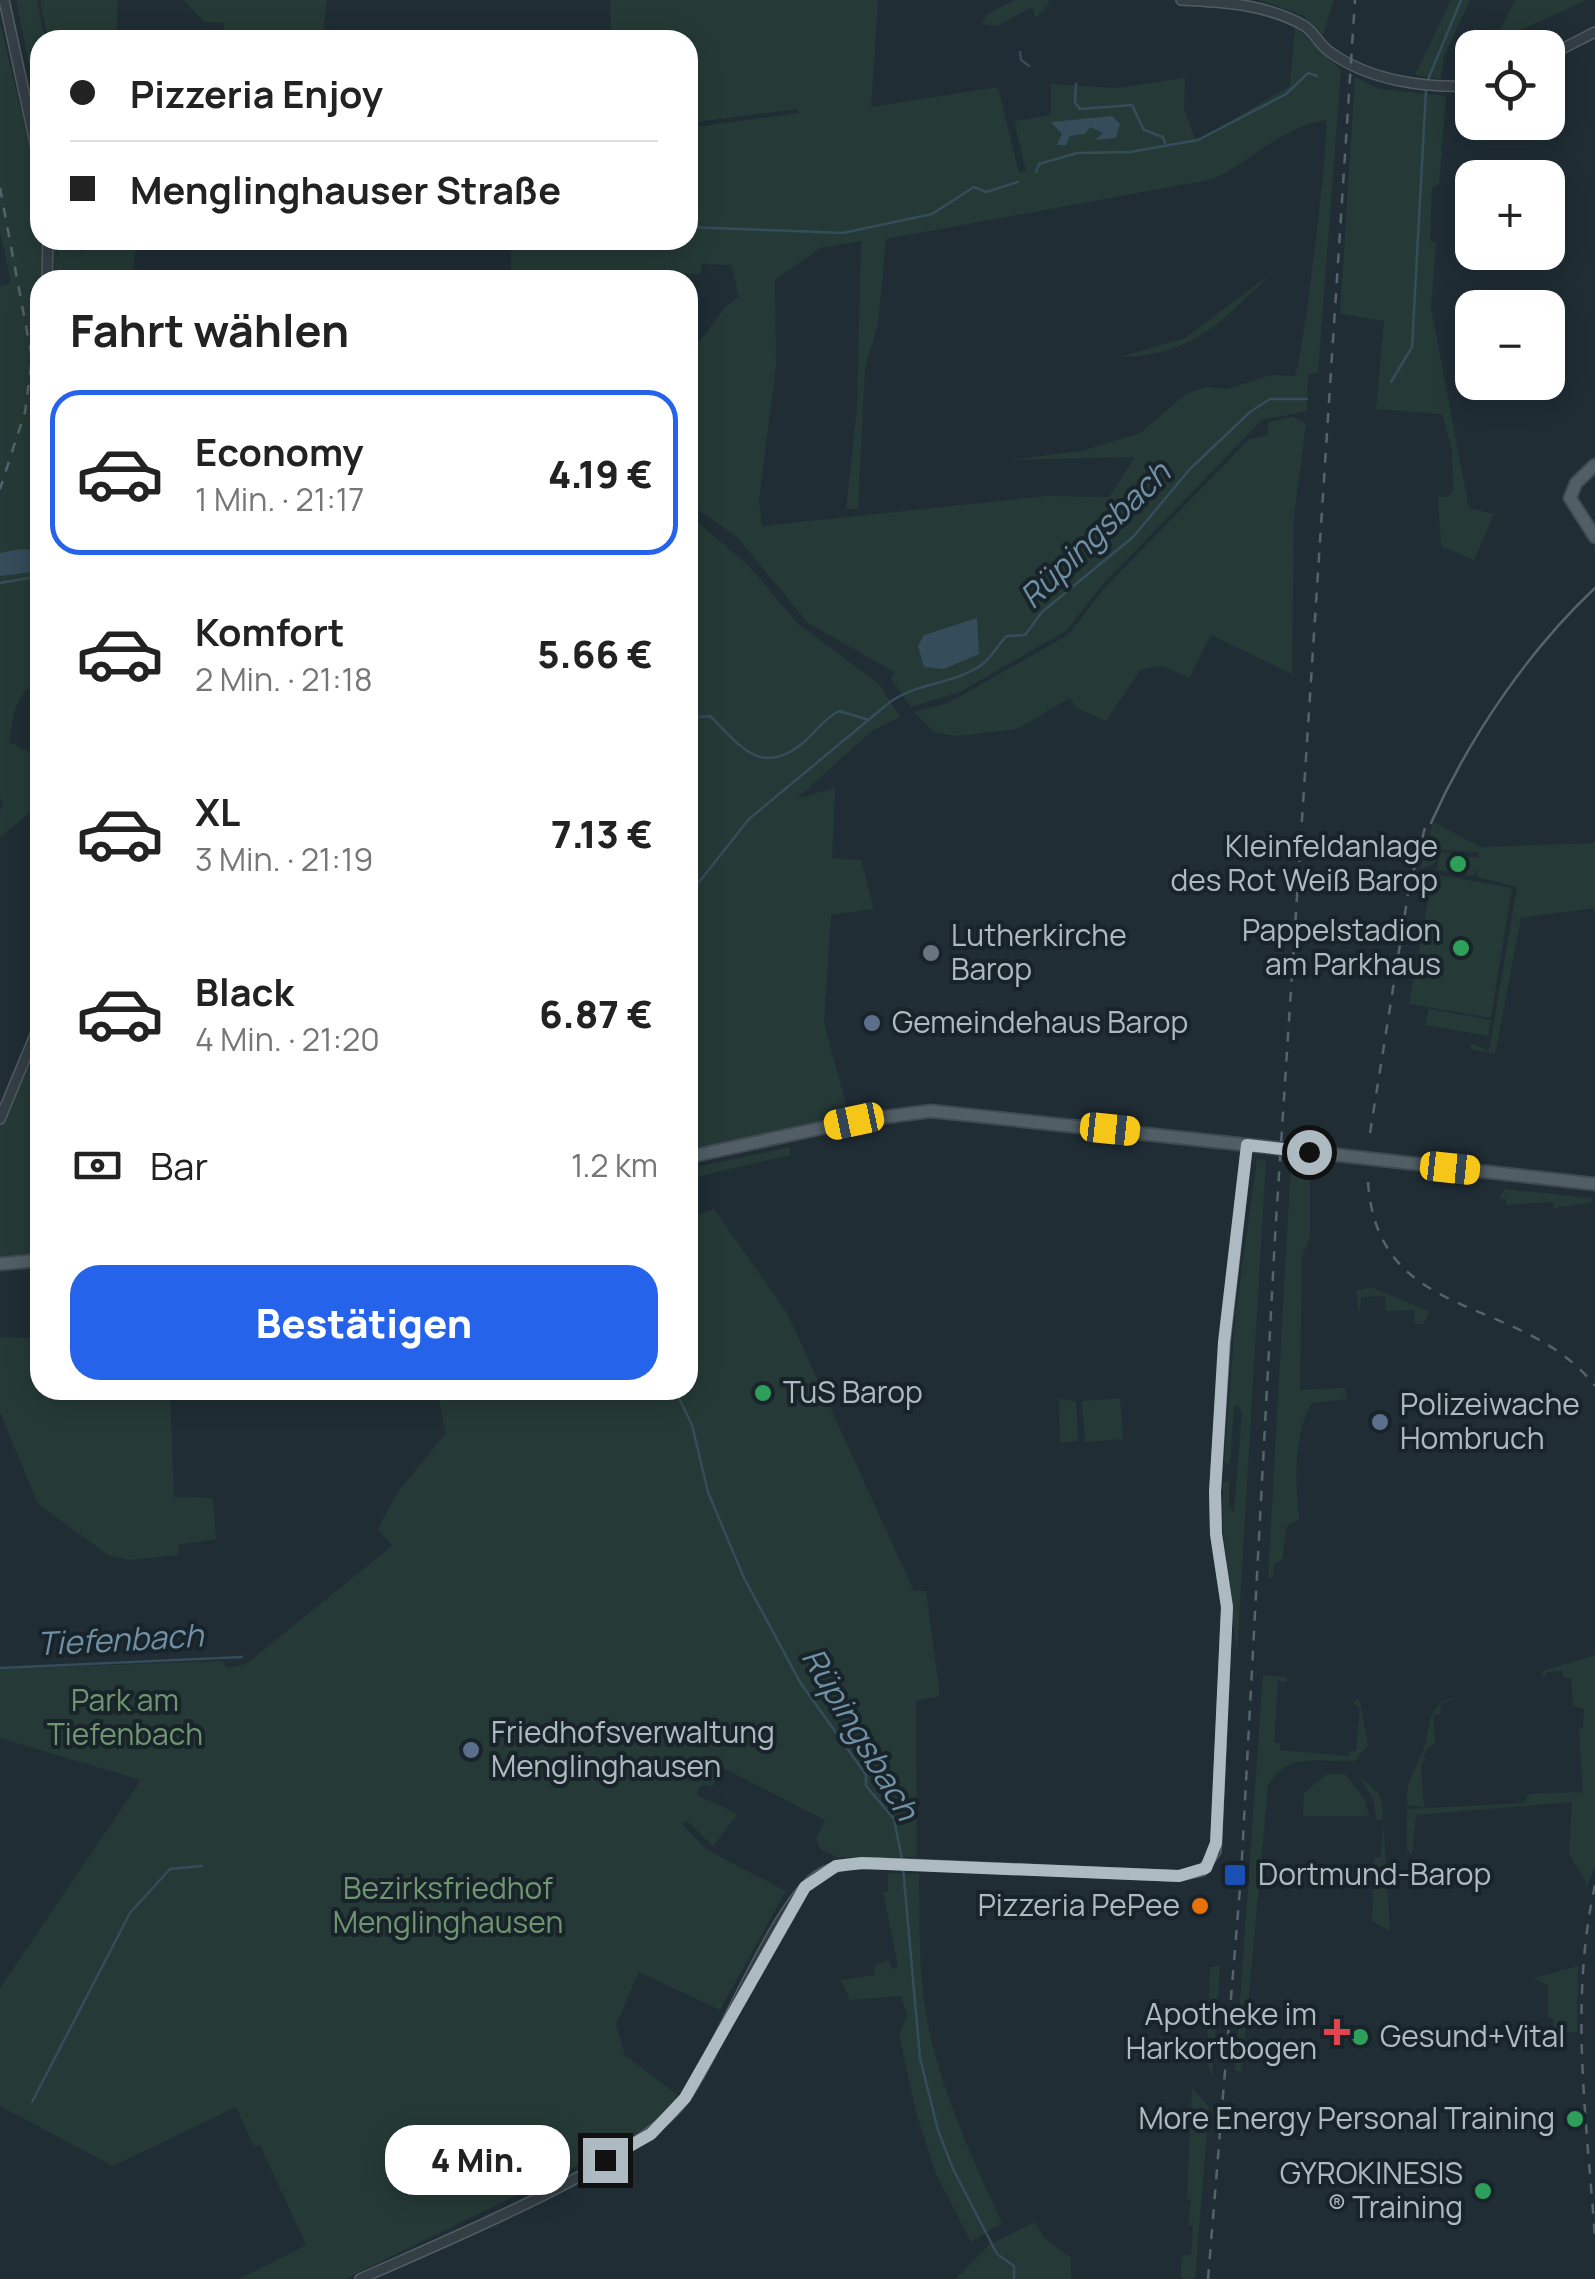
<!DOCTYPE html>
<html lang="de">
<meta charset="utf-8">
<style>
:root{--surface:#fff;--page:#f2f2f2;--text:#222;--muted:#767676;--line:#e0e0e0;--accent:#2563eb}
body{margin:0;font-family:Manrope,sans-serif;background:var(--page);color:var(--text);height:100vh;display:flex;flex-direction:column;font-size:38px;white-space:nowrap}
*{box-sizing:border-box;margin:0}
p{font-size:32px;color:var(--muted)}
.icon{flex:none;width:55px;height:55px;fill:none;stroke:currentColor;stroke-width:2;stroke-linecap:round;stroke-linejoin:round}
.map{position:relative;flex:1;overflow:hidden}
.sheet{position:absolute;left:30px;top:270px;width:668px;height:1130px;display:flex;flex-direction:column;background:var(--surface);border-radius:30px;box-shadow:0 5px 25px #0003}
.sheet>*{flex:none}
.guide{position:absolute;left:30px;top:30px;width:668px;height:220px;border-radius:30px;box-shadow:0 5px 25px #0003;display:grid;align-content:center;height:220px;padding:0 40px;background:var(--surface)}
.controls{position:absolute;left:1455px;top:30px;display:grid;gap:20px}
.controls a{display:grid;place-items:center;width:110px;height:110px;border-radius:20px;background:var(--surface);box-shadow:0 5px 25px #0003;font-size:50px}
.end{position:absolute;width:45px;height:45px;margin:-22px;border:12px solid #aebac2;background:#111;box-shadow:0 0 0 5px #111}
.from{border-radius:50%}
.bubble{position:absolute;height:70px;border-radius:30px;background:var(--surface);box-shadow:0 5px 25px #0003;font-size:32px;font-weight:800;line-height:70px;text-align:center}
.car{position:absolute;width:30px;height:60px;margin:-30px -15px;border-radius:12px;box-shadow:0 0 8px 2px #0007;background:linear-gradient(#f5c518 24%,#345 0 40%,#f5c518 0 76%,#345 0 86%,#f5c518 0)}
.guide b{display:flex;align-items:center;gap:35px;height:95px;font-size:38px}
.guide b+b{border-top:2px solid var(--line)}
.guide i{width:25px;height:25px;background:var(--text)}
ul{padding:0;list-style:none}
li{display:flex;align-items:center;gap:30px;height:165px;margin:0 20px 15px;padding:0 20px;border:5px solid transparent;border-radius:30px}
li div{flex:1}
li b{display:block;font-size:38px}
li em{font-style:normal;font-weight:800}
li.active{border-color:var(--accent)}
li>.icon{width:90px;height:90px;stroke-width:1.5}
h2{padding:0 40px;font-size:45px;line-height:120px}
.pay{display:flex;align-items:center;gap:25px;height:110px;padding:0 40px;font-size:38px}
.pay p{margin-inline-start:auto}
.action{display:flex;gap:20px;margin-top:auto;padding:20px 40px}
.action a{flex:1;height:115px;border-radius:30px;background:var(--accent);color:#fff;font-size:40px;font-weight:800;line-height:115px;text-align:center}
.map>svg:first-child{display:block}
.green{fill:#253a36;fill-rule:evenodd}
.water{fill:#354c5b}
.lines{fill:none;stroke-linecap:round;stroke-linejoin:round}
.stream{stroke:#354c5b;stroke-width:2.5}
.minor-casing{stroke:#515c63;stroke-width:12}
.major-casing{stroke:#404a52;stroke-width:15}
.minor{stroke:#343e45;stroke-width:9}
.major{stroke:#515e66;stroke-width:11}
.tram{stroke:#56636c;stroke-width:2.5}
.rail{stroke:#56636c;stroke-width:2.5;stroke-dasharray:10 10;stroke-linecap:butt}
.major-bridge-casing{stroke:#404a52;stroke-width:15;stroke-linecap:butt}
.major-bridge{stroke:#515e66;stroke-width:11}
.route{stroke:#aebac2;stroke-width:12}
.leisure-dot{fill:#2e9e5b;stroke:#19232a;stroke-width:4}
.worship-dot{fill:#6b7280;stroke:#19232a;stroke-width:4}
.service-dot{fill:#5c6f8a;stroke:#19232a;stroke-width:4}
.transit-dot{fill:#1a4fb4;stroke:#19232a;stroke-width:4}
.food-dot{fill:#e8710a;stroke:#19232a;stroke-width:4}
.health-dot{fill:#e0444e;stroke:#19232a;stroke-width:4}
.labels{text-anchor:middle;stroke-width:8;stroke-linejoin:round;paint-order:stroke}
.poi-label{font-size:30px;fill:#aebac2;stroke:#19232a;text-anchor:start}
.park-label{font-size:30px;fill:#6f9670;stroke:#19232a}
.water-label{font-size:32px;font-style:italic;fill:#7091a5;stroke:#19232a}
</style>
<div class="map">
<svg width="1595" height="2279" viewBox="0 0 1595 2279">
<rect width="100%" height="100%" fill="#202d35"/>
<!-- green -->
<path class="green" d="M 16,0 L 37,0 L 45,40 L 40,40 L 40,119 Z
M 40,0 L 118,0 L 116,40 L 48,40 Z
M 183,0 L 327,0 L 322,40 L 223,39 L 224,23 L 204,22 Z
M 610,0 L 878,0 L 871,107 L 998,87 L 1019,173 L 1026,170 L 1014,121 L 1051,115 L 1051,84 L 1116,88 L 1185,78 L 1184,109 L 1196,141 L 1290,86 L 1295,27 L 1341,70 L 1318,373 L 1308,374 L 1307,411 L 1262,420 L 1102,585 L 1066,631 L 960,692 L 911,707 L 891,679 L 894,672 L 808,623 L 737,537 L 688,503 L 688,352 C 713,332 713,313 739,297 L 731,265 L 702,264 L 700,274 L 511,272 L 511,240 L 688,240 L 688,128 L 799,113 L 797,109 L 688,123 L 688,40 L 611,40 ZM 1326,120 C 1330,135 1303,358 1295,376 L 1271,375 L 1227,389 L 1206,387 L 1186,394 L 1140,433 L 1081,451 L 1008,460 L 1135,457 L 1109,497 L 1046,496 L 762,526 L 759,500 L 776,366 L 775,280 L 820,248 L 861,241 L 857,407 L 846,509 L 858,509 L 865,368 L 878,324 L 886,239 L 1214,179 C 1254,159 1280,128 1326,120 Z
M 1015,0 L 1048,0 L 1049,4 L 1035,18 L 1032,7 L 997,26 L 982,24 L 987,14 Z
M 1259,0 L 1334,0 L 1323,35 L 1303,15 Z
M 1451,0 L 1470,0 L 1445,54 L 1440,79 L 1415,75 Z
M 1515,0 L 1587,0 L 1494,42 Z
M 0,22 L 36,174 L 43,240 L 40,681 C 14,693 13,717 9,742 L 40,758 L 40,804 L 0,837 L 0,809 L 4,806 L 0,797 L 0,286 L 11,283 L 0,231 Z
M 1355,77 L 1379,89 L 1446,96 L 1439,184 L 1432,188 L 1430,241 L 1436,242 L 1431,308 L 1469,508 L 1494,514 L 1474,560 L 1441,546 L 1438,497 L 1448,497 L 1453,489 L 1452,450 L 1442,414 L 1376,409 L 1384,321 L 1340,314 Z
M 55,240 L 58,260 L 59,240 L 79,240 L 82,259 L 82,240 L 137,240 L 133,270 L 123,280 L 54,280 Z
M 1273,272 C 1221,321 1196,355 1120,357 L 1185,338 Z
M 1293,417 L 1306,424 L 1294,517 L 1292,674 L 1211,635 L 1189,678 L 1163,666 L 1141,669 L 1106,721 L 1077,708 L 1070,698 L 1017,729 L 957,736 L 934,732 L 914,712 L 948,703 L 1068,635 L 1103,590 L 1249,439 L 1268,435 L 1268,422 Z
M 688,514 L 749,566 L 798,624 L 879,684 L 900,717 L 872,731 L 796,799 L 835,788 L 832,858 L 861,860 L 874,909 L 831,915 L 824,1023 L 849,1116 L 688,1149 Z
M 1433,822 L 1481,847 L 1595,843 L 1595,908 L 1521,918 L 1495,1054 L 1470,1049 L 1471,1043 L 1489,1051 L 1517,887 L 1477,877 L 1478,866 L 1475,876 L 1437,870 L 1440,852 L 1478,858 L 1479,852 L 1438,850 L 1435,863 L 1420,870 Z
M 1433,874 L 1512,888 L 1491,1018 L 1409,1004 Z
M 1429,1009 L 1491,1020 L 1488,1036 L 1425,1025 Z
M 20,1066 L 40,1071 L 40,1253 L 0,1264 L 0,1119 Z
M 790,1147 L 790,1155 L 688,1179 L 688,1169 Z
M 1257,1159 L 1266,1160 L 1237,1653 L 1223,1529 L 1223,1482 L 1229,1481 L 1229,1508 L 1234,1512 L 1242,1413 L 1238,1405 L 1234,1406 L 1230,1465 L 1224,1462 L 1236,1310 Z
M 1291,1163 L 1310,1165 L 1310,1236 L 1302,1257 L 1300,1390 L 1345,1388 L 1347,1399 L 1312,1403 C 1293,1435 1295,1483 1299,1519 L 1287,1526 L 1282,1561 L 1274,1564 L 1273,1577 L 1268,1579 Z
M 1504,1189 L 1591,1198 L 1592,1202 L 1554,1208 L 1553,1202 L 1506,1205 L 1506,1199 L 1499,1198 Z
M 714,1209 L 787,1313 L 914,1591 L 926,1591 L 940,1696 L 916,1701 L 917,1857 L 837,1857 L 821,1850 L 816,1839 L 825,1820 L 721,1767 L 712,1786 L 807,1838 L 708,1785 L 700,1786 L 697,1795 L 738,1814 L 713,1846 L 687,1821 L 682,1824 L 707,1850 L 786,1891 L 720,2010 L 639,1972 L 616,2025 L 625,2055 L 679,2096 L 661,2119 L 628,2141 L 345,2279 L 239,2279 L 306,2245 L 260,2145 L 254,2147 L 236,2107 L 113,2166 L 0,2106 L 0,1988 L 141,1780 L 0,1738 L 0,1669 L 223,1661 L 226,1668 L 246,1664 L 392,1546 L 378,1529 L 397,1493 L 446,1433 L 437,1390 L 688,1390 L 688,1218 Z
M 1370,1287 L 1429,1311 L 1424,1324 L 1415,1324 L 1414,1310 L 1386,1311 L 1385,1296 L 1361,1297 L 1359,1314 L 1356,1291 Z
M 0,1337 L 40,1338 L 40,1390 L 170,1390 L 174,1497 L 213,1498 L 216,1539 L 178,1545 L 179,1555 L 129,1560 L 108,1555 L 38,1504 L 0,1412 Z
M 1059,1398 L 1076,1402 L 1078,1441 L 1060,1443 Z
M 1120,1398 L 1123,1439 L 1085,1442 L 1082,1401 Z
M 1595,1655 L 1595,1867 L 1585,1891 L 1586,1882 L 1569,1854 L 1572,1802 L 1416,1815 L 1412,1854 L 1407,1851 L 1407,1809 L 1524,1803 L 1529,1794 L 1583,1792 L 1579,1729 L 1583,1728 L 1584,1709 L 1573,1706 L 1571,1678 L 1563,1677 L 1562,1671 L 1547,1672 L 1543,1679 L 1542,1671 Z
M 1263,1675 L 1287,1677 L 1286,1682 L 1278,1681 L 1274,1742 L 1280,1743 L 1280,1750 L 1349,1756 L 1349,1751 L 1356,1751 L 1360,1708 L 1353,1703 L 1359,1698 L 1368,1745 L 1355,1761 C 1320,1763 1288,1750 1268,1786 L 1242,2071 L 1235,2071 Z
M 1458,1697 L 1441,1704 L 1440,1714 L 1433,1714 L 1435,1742 L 1422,1756 L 1427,1760 L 1421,1763 L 1424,1807 L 1430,1808 L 1407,1805 C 1405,1781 1414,1774 1422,1753 C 1432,1729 1424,1701 1458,1697 Z
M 1327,1774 L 1345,1774 L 1365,1800 L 1369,1816 L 1303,1816 L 1304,1793 Z
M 1359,1775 L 1379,1794 L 1382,1804 L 1390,1931 L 1372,1921 L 1374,1858 L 1381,1857 L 1383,1820 L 1376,1819 L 1374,1801 Z
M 888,1873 L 919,1874 C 920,1923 918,1972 927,2020 C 941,2092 972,2157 1002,2223 L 971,2242 L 936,2174 L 916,2112 L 899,2035 L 907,2015 L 901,1996 L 850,2000 L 841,1980 L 874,1975 L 875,1965 L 889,1960 L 892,1969 L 898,1967 L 883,1892 L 888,1892 Z
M 1220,1965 L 1212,2078 L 1207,2061 L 1210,1967 Z
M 1578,1966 L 1577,2032 L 1554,2032 L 1553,2018 L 1548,2018 L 1548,1986 L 1534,1978 Z
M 1192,2088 L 1209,2107 L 1195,2279 L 1181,2279 L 1182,2255 L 1191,2255 L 1193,2226 L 1188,2225 L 1191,2200 L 1187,2198 Z
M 1035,2222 L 1044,2238 L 1071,2258 L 1071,2279 L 956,2279 L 989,2245 Z"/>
<!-- water -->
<path class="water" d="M 1112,116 L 1120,124 L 1116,138 L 1095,140 L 1103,133 L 1090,127 L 1085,134 L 1070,136 L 1066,145 L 1057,145 L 1062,134 L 1051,122 Z
M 21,549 L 40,551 L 40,571 L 0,576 L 0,553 Z
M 977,618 L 979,654 L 944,669 L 924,667 L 918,646 L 924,635 Z"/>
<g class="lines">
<!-- stream -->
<path class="stream" d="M 1020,52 L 1021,60 L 1029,66
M 1427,82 L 1461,0
M 1076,84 L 1075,102 L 1080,109 L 1132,105 L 1144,130 L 1163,137 L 1165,143
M 1036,172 L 1039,164 L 1077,153 L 1130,152 L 1198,140 L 1286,94 L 1308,73 L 1317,76
M 688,227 L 843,233 L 932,214 L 974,187 L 986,192 L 1018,182
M 1391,382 L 1412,347 L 1426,90
M 0,583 L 40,576
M 688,718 L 710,716 C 740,745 760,778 803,743 C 816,732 823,719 839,711 L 866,719
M 688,896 L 749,819 L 890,702 C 917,683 952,684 980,666 C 992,658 997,645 1007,636 L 1025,635 L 1042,612 L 1133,537 L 1190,469 L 1250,412 L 1270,399 L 1307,399
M 675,1390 L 692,1425 L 708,1492 L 744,1578 L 800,1682 L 866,1775 L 866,1786 L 894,1819 L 902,1859
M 0,1668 L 242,1657
M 903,1867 L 920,2058 L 938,2130 L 953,2169 L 997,2254 L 1014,2266 L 1014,2279
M 32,2102 L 130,1913 L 170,1869 L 202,1866"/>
<defs>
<path id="minor" d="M 4,0 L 40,166
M 1181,0 C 1223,2 1265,4 1303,25 C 1314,31 1319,45 1330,52 C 1370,81 1425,88 1472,86
M 1548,56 L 1595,32
M 47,280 L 48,240
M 0,1119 L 40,1023
M 360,2279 C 437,2244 640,2163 685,2098 C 721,2047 774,1906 817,1876 C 836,1863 855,1863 876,1863 L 1179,1876 L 1202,1871 L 1216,1851 L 1227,1607 L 1216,1534 L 1215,1492 L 1225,1342 L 1247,1145"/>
<path id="major" d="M 1595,465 L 1576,483 L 1570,498 L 1595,537
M 1293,1150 L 1595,1184
M 688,1157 L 854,1121 L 931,1111 L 1267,1147
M 0,1264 L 40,1260"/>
</defs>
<!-- minor casing -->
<use href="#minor" class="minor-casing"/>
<!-- major casing -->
<use href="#major" class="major-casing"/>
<!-- minor -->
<use href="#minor" class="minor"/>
<!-- major -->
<use href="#major" class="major"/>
<!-- tram -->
<path class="tram" d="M 1431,823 C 1469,738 1527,652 1595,588"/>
<!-- rail -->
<path class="rail" d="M 0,188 L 32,358 L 25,412 L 0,489
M 1370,1133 L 1409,888 L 1427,820
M 1368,1182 C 1378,1326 1521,1292 1595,1386
M 1595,1885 C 1569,2003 1587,2120 1595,2239
M 1208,2279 L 1241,1876 L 1275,1237 L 1355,0"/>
<defs>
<path id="major-bridge" d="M 1267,1147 L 1293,1150"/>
</defs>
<!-- major-bridge casing -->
<use href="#major-bridge" class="major-bridge-casing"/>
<!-- major-bridge -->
<use href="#major-bridge" class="major-bridge"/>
</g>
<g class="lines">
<!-- route -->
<path class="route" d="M 605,2160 L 651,2134 L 685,2098 L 805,1887 L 836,1866 L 862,1863 L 1179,1876 L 1206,1868 L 1216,1843 L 1227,1607 L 1216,1534 L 1215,1492 L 1224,1342 L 1247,1145 L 1309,1152"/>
</g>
<!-- markers -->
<g class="leisure-dot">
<circle cx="1458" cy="864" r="10"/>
<circle cx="1461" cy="948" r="10"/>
<circle cx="763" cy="1393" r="10"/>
<circle cx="1360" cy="2037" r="10"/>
<circle cx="1575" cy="2119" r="10"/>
<circle cx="1483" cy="2191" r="10"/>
</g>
<circle class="worship-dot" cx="931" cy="953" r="10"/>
<g class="service-dot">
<circle cx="872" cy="1023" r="10"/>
<circle cx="1380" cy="1422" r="10"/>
<circle cx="471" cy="1750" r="10"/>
</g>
<rect class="transit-dot" x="1223" y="1863" width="24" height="24" rx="5"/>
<circle class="food-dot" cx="1200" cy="1906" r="10"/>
<path class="health-dot" d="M1332 2017h10v10h10v10h-10v10h-10v-10h-10v-10h10z"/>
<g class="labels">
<!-- poi labels -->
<g class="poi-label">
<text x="1438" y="857" text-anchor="end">Kleinfeldanlage<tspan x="1438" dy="34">des Rot Weiß Barop</tspan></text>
<text x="1441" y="941" text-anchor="end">Pappelstadion<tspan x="1441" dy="34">am Parkhaus</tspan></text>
<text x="951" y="946">Lutherkirche<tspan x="951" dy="34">Barop</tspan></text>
<text x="892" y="1033">Gemeindehaus Barop</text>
<text x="783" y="1403">TuS Barop</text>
<text x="1400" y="1415">Polizeiwache<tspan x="1400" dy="34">Hombruch</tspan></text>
<text x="491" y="1743">Friedhofsverwaltung<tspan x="491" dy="34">Menglinghausen</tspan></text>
<text x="1258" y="1885">Dortmund-Barop</text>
<text x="1180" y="1916" text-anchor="end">Pizzeria PePee</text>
<text x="1317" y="2025" text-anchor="end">Apotheke im<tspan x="1317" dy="34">Harkortbogen</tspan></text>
<text x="1380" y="2047">Gesund+Vital</text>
<text x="1555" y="2129" text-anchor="end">More Energy Personal Training</text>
<text x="1463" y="2184" text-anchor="end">GYROKINESIS<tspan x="1463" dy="34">® Training</tspan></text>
</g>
<!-- park labels -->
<g class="park-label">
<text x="125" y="1711">Park am<tspan x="125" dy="34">Tiefenbach</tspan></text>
<text x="448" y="1899">Bezirksfriedhof<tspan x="448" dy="34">Menglinghausen</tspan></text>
</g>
<!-- water labels -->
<g class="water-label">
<text transform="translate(1095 535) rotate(-44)" y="11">Rüpingsbach</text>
<text transform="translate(120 1640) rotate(-3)" y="11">Tiefenbach</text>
<text transform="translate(860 1734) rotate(59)" y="11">Rüpingsbach</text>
</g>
</g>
</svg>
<div class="controls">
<a><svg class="icon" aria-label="locate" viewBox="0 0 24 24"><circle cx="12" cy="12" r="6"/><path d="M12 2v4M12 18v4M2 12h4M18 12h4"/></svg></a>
<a>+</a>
<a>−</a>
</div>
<i class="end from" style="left:1309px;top:1152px"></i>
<i class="end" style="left:605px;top:2160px"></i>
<div class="bubble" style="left:385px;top:2125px;width:185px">4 Min.</div>
<i class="car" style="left:854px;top:1121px;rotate:258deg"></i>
<i class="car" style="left:1110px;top:1129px;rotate:96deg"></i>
<i class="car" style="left:1450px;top:1168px;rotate:96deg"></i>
<div class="guide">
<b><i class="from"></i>Pizzeria Enjoy</b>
<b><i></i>Menglinghauser Straße</b>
</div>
<section class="sheet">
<h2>Fahrt wählen</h2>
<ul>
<li class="active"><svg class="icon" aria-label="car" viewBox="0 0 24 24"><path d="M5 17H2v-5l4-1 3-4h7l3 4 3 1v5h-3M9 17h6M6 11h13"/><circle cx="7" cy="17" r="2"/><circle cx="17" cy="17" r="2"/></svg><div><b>Economy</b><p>1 Min. · 21:17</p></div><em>4.19 €</em></li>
<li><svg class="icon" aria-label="car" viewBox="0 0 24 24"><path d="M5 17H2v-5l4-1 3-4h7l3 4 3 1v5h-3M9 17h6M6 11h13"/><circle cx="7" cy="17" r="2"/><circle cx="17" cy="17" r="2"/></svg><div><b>Komfort</b><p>2 Min. · 21:18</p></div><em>5.66 €</em></li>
<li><svg class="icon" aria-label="car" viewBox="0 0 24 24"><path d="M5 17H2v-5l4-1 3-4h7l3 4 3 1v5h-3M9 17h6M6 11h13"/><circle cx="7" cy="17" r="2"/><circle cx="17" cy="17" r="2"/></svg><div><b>XL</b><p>3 Min. · 21:19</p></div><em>7.13 €</em></li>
<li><svg class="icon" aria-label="car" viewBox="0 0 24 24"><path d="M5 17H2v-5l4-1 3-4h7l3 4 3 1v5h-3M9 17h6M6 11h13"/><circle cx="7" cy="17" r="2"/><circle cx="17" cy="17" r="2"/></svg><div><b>Black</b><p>4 Min. · 21:20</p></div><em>6.87 €</em></li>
</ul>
<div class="pay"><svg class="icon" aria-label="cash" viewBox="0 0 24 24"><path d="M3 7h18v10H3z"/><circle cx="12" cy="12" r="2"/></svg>Bar<p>1.2 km</p></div>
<div class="action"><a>Bestätigen</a></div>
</section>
</div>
